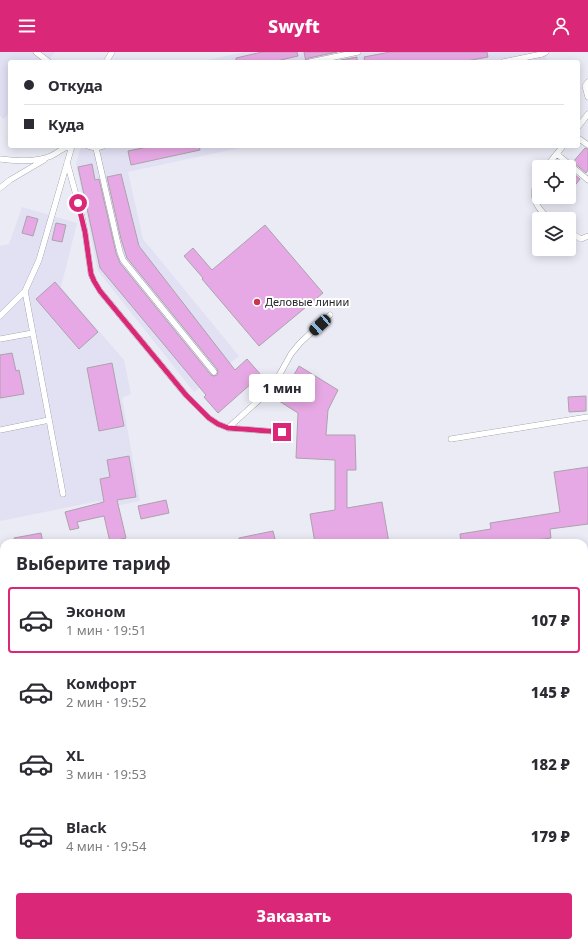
<!DOCTYPE html>
<html lang="ru">
<meta charset="utf-8">
<style>
:root{--surface:#fff;--page:#f7f7f7;--text:#2b2b33;--muted:#7c7c81;--line:#e1e1e2;--accent:#db2777}
body{margin:0;font-family:"Noto Sans",sans-serif;background:var(--page);color:var(--text);height:100vh;display:flex;flex-direction:column;font-size:15px;white-space:nowrap}
*{box-sizing:border-box;margin:0}
p{font-size:13px;color:var(--muted)}
.icon{flex:none;width:22px;height:22px;fill:none;stroke:currentColor;stroke-width:2;stroke-linecap:round;stroke-linejoin:round}
.map{position:relative;flex:1;overflow:hidden}
.side{position:absolute;left:0px;top:487px;width:588px;height:408px;display:flex;flex-direction:column;background:var(--surface);border-radius:12px 12px 0 0;box-shadow:0 2px 10px #0003}
.side>*{flex:none}
.hud{position:absolute;left:8px;top:8px;width:572px;height:88px;border-radius:4px;box-shadow:0 2px 10px #0003;display:grid;align-content:center;height:88px;padding:0 16px;background:var(--surface)}
.tools{position:absolute;left:532px;top:108px;display:grid;gap:8px}
.tools a{display:grid;place-items:center;width:44px;height:44px;border-radius:4px;background:var(--surface);box-shadow:0 2px 10px #0003;font-size:20px}
.end{position:absolute;width:18px;height:18px;margin:-9px;border:5px solid #db2777;background:#fff;box-shadow:0 0 0 2px #fff}
.from{border-radius:50%}
.bubble{position:absolute;height:28px;border-radius:4px;background:var(--surface);box-shadow:0 2px 10px #0003;font-size:13px;font-weight:800;line-height:28px;text-align:center}
.car{position:absolute;width:12px;height:24px;margin:-12px -6px;border-radius:5px;box-shadow:0 0 3px 1px #0007;background:linear-gradient(#222 24%,#8ab4d8 0 40%,#222 0 76%,#8ab4d8 0 86%,#222 0)}
.hud b{display:flex;align-items:center;gap:14px;height:38px;font-size:15px}
.hud b+b{border-top:1px solid var(--line)}
.hud i{width:10px;height:10px;background:var(--text)}
ul{padding:0;list-style:none}
li{display:flex;align-items:center;gap:12px;height:66px;margin:0 8px 6px;padding:0 8px;border:2px solid transparent;border-radius:4px}
li div{flex:1}
li b{display:block;font-size:15px}
li em{font-style:normal;font-weight:800}
li.current{border-color:var(--accent)}
li>.icon{width:36px;height:36px;stroke-width:1.5}
h2{padding:0 16px;font-size:18px;line-height:48px}
.primary-button{display:flex;gap:8px;margin-top:auto;padding:8px 16px}
.primary-button a{flex:1;height:46px;border-radius:4px;background:var(--accent);color:#fff;font-size:16px;font-weight:800;line-height:46px;text-align:center}
header{display:flex;justify-content:space-between;align-items:center;height:52px;padding:0 16px;background:var(--accent);color:#fff;font-size:18px;font-weight:800}
.map>svg:first-child{display:block}
.built{fill:#e2e1f4}
.building{fill:#e7a9e5;stroke:#aba2aa}
.lines{fill:none;stroke-linecap:round;stroke-linejoin:round}
.service-casing{stroke:#82828c;stroke-width:6}
.minor-casing{stroke:#82828c;stroke-width:12}
.service{stroke:#fff;stroke-width:5.5}
.minor{stroke:#fff;stroke-width:11}
.rail-casing{stroke:#5f5f65;stroke-width:4.5}
.rail{stroke:#fff;stroke-width:3;stroke-dasharray:9;stroke-linecap:butt}
.route{stroke:#db2777;stroke-width:5}
.poi-dot{fill:#c7374e;stroke:#fff;stroke-width:1.5}
.labels{text-anchor:middle;stroke-width:4;stroke-linejoin:round;paint-order:stroke}
.poi-label{font-size:11px;fill:#27262b;stroke:#fff;text-anchor:start}
</style>
<header><svg class="icon" aria-label="menu" viewBox="0 0 24 24"><path d="M4 6h16M4 12h16M4 18h16"/></svg>Swyft<svg class="icon" aria-label="person" viewBox="0 0 24 24"><circle cx="12" cy="8" r="4"/><path d="M4 21q1-7 8-7t8 7"/></svg></header>
<div class="map">
<svg width="588" height="895" viewBox="0 0 588 895">
<rect width="100%" height="100%" fill="#ebebf6"/>
<!-- built -->
<path class="built" d="M 0,0 L 55,0 L 47,10 L 10,10 L 10,59 L 4,67 L 0,64 Z
M 244,0 L 546,0 L 547,10 L 199,10 Z
M 81,94 L 248,94 L 128,120 L 143,187 L 239,304 L 194,340 L 98,219 L 76,112 Z
M 22,155 L 77,171 L 61,235 L 124,308 L 131,342 L 122,346 L 140,449 L 101,457 L 99,449 L 0,469 L 0,194 L 9,192 Z
M 4,740 L 4,785 L 0,786 L 0,741 Z"/>
<!-- building -->
<path class="building" d="M 262,0 L 297,0 L 298,4 L 272,10 L 236,10 L 236,6 Z
M 304,0 L 337,0 L 309,6 L 307,7 L 306,10 Z
M 390,0 L 487,0 L 488,5 L 461,10 L 365,10 L 364,5 Z
M 357,5 L 357,10 L 331,10 Z
M 152,94 L 199,94 L 200,98 L 131,113 L 128,99 Z
M 585,96 L 588,97 L 588,118 L 586,121 L 573,110 Z
M 92,112 L 95,128 L 99,127 L 116,201 L 120,211 L 211,323 L 214,324 L 217,323 L 218,320 L 217,317 L 127,206 L 121,187 L 107,125 L 121,122 L 139,194 L 235,318 L 247,307 L 261,323 L 218,361 L 204,345 L 206,343 L 100,216 L 78,115 Z
M 569,118 L 580,127 L 569,141 Z
M 27,164 L 38,167 L 33,184 L 22,181 Z
M 56,171 L 66,173 L 62,190 L 52,188 Z
M 265,173 L 323,241 L 259,294 L 202,227 L 203,226 L 184,204 L 193,196 L 212,218 Z
M 55,230 L 98,280 L 79,297 L 36,247 Z
M 12,301 L 16,319 L 19,318 L 24,342 L 0,346 L 0,303 Z
M 112,311 L 124,374 L 99,379 L 87,316 Z
M 299,314 L 338,338 L 328,358 L 326,383 L 355,383 L 356,418 L 347,418 L 347,456 L 382,450 L 389,491 L 315,491 L 310,462 L 335,458 L 335,408 L 296,406 L 298,361 L 279,349 Z
M 586,344 L 586,359 L 569,360 L 568,345 Z
M 129,404 L 136,445 L 117,448 L 126,486 L 110,490 L 104,464 L 77,470 L 79,476 L 70,478 L 65,460 L 104,450 L 100,427 L 110,425 L 107,408 Z
M 588,415 L 588,472 L 550,477 L 551,486 L 515,491 L 461,491 L 460,482 L 491,477 L 490,471 L 560,460 L 554,420 Z
M 166,448 L 169,461 L 141,467 L 138,454 Z
M 273,479 L 276,491 L 239,491 L 239,486 Z
M 41,481 L 43,491 L 15,491 L 14,486 Z"/>
<g class="lines">
<defs>
<path id="service" d="M 36,0 L 49,10
M 106,10 L 112,0
M 310,10 L 358,0
M 503,10 L 542,2 L 546,0
M 588,30 L 585,34 L 588,45
M 578,75 L 588,62
M 578,86 L 588,93
M 88,94 L 96,96 L 117,188 L 120,200 L 123,208 L 214,320
M 96,96 L 103,94
M 557,102 L 588,128
M 0,107 C 15,109 37,110 51,104 C 57,101 62,97 68,94
M 67,110 L 82,165 L 85,180 L 91,222 L 94,229 L 100,239 L 186,343 L 209,366 L 218,372 L 228,376 L 282,380
M 546,115 L 563,94
M 539,127 C 538,130 535,133 535,136 C 532,150 540,159 550,167
M 0,136 L 10,128 L 44,108
M 569,180 L 581,187 L 588,184
M 0,264 L 25,239
M 0,287 L 33,281
M 228,376 L 268,340 L 276,329 L 291,302 L 300,291 L 330,263
M 0,378 L 49,368
M 451,387 L 588,365
M 63,442 L 25,239 L 39,208 L 72,94
M 584,562 L 588,561
M 584,609 L 588,608
M 0,720 L 4,719
M 0,761 L 4,760"/>
<path id="minor" d="M 584,744 L 588,744
M 0,867 L 4,866"/>
</defs>
<!-- service casing -->
<use href="#service" class="service-casing"/>
<!-- minor casing -->
<use href="#minor" class="minor-casing"/>
<!-- service -->
<use href="#service" class="service"/>
<!-- minor -->
<use href="#minor" class="minor"/>
<defs>
<path id="rail" d="M 584,866 L 588,866
M 584,882 L 588,881
M 159,895 L 179,891
M 541,895 L 554,891"/>
</defs>
<!-- rail casing -->
<use href="#rail" class="rail-casing"/>
<!-- rail -->
<use href="#rail" class="rail"/>
</g>
<g class="lines">
<!-- route -->
<path class="route" d="M 78,151 L 85,180 L 91,222 L 94,229 L 100,239 L 186,343 L 209,366 L 218,372 L 228,376 L 282,380"/>
</g>
<!-- markers -->
<circle class="poi-dot" cx="257" cy="250" r="4"/>
<g class="labels">
<!-- poi labels -->
<g class="poi-label">
<text x="265" y="254">Деловые линии</text>
</g>
</g>
</svg>
<div class="tools">
<a><svg class="icon" aria-label="locate" viewBox="0 0 24 24"><circle cx="12" cy="12" r="6"/><path d="M12 2v4M12 18v4M2 12h4M18 12h4"/></svg></a>
<a><svg class="icon" aria-label="layers" viewBox="0 0 24 24"><path d="M12 4l9 5-9 5-9-5zM3 14l9 5 9-5"/></svg></a>
</div>
<i class="end from" style="left:78px;top:151px"></i>
<i class="end" style="left:282px;top:380px"></i>
<div class="bubble" style="left:249px;top:322px;width:66px">1 мин</div>
<i class="car" style="left:320px;top:273px;rotate:228deg"></i>
<div class="hud">
<b><i class="from"></i>Откуда</b>
<b><i></i>Куда</b>
</div>
<section class="side">
<h2>Выберите тариф</h2>
<ul>
<li class="current"><svg class="icon" aria-label="car" viewBox="0 0 24 24"><path d="M5 17H2v-5l4-1 3-4h7l3 4 3 1v5h-3M9 17h6M6 11h13"/><circle cx="7" cy="17" r="2"/><circle cx="17" cy="17" r="2"/></svg><div><b>Эконом</b><p>1 мин · 19:51</p></div><em>107 ₽</em></li>
<li><svg class="icon" aria-label="car" viewBox="0 0 24 24"><path d="M5 17H2v-5l4-1 3-4h7l3 4 3 1v5h-3M9 17h6M6 11h13"/><circle cx="7" cy="17" r="2"/><circle cx="17" cy="17" r="2"/></svg><div><b>Комфорт</b><p>2 мин · 19:52</p></div><em>145 ₽</em></li>
<li><svg class="icon" aria-label="car" viewBox="0 0 24 24"><path d="M5 17H2v-5l4-1 3-4h7l3 4 3 1v5h-3M9 17h6M6 11h13"/><circle cx="7" cy="17" r="2"/><circle cx="17" cy="17" r="2"/></svg><div><b>XL</b><p>3 мин · 19:53</p></div><em>182 ₽</em></li>
<li><svg class="icon" aria-label="car" viewBox="0 0 24 24"><path d="M5 17H2v-5l4-1 3-4h7l3 4 3 1v5h-3M9 17h6M6 11h13"/><circle cx="7" cy="17" r="2"/><circle cx="17" cy="17" r="2"/></svg><div><b>Black</b><p>4 мин · 19:54</p></div><em>179 ₽</em></li>
</ul>
<div class="primary-button"><a>Заказать</a></div>
</section>
</div>
